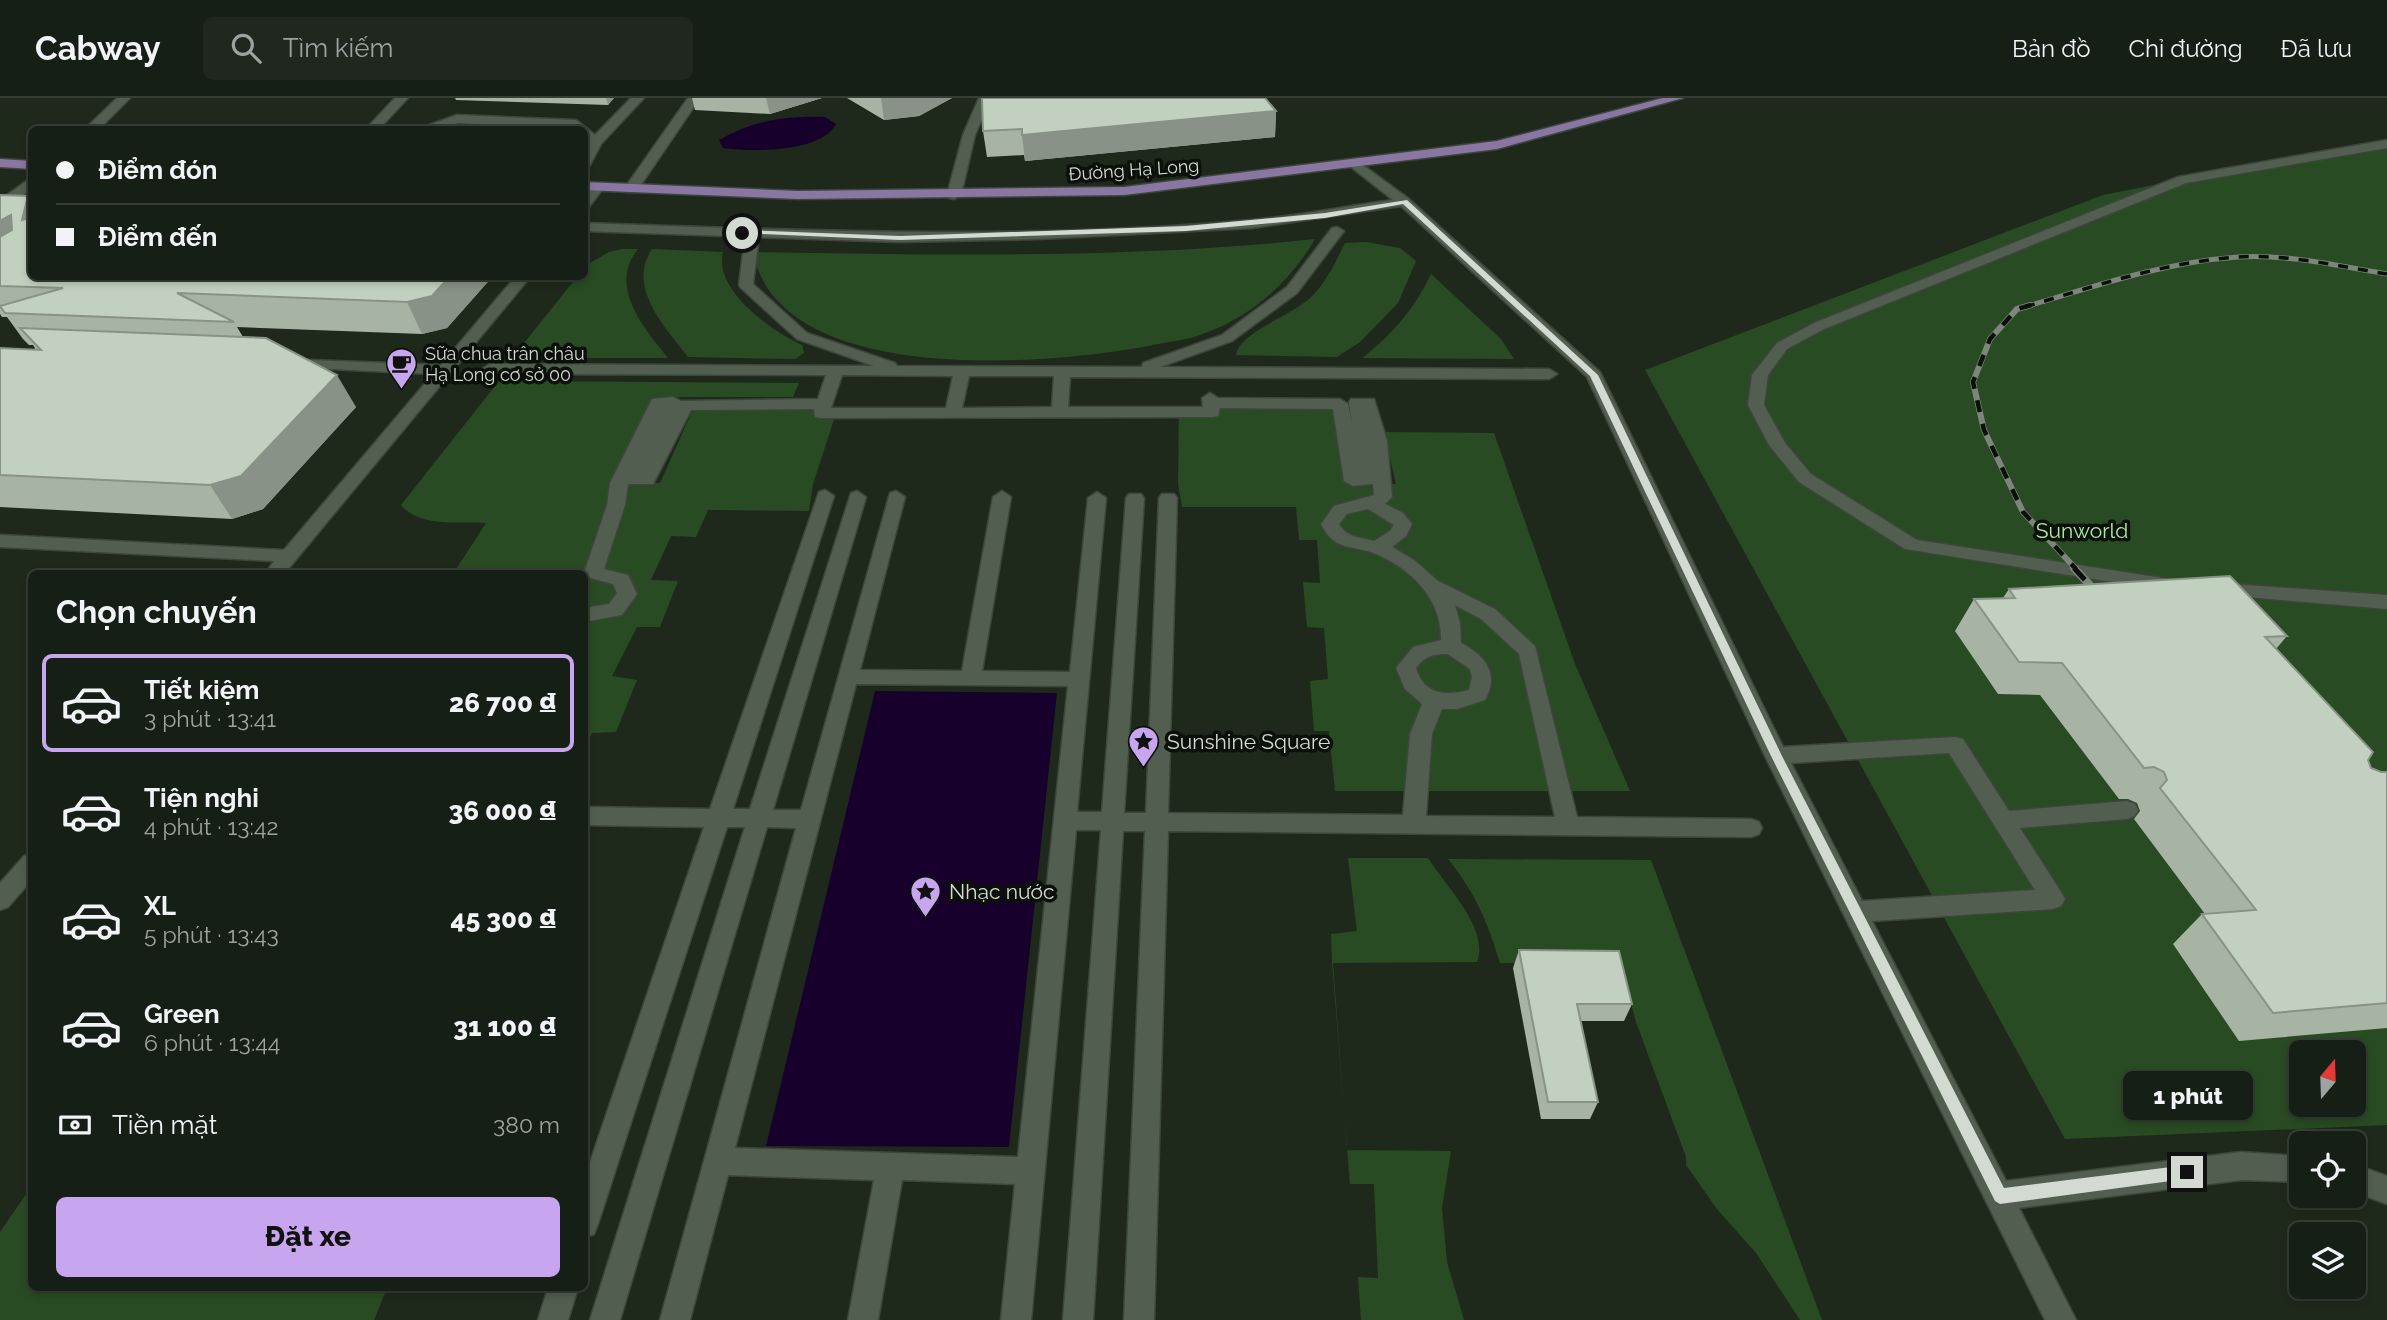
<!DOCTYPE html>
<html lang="vi">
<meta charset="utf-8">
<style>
:root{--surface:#161f15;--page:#1f271e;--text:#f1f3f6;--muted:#9ea2a0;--line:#353d34;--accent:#c7a6ef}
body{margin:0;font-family:Raleway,sans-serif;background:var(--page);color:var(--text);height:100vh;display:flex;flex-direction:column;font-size:26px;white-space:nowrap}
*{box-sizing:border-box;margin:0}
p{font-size:23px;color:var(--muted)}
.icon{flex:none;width:38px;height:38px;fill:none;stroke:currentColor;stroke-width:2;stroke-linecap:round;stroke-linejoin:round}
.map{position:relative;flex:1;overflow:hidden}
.side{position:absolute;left:28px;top:472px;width:560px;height:721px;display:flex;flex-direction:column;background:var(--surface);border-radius:10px;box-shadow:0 4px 10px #0003,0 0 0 2px var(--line)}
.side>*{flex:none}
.guide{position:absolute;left:28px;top:28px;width:560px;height:154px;border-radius:10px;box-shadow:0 4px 10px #0003,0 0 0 2px var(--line);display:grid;align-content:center;height:154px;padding:0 28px;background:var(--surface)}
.needle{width:46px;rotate:19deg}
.buttons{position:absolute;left:2289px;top:942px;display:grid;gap:14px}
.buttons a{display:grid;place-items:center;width:77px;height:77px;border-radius:10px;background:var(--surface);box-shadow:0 4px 10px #0003,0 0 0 2px var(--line);font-size:35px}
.end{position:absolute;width:32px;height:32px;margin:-16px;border:9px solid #d2dad1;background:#111;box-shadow:0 0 0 4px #111}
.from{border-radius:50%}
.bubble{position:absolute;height:49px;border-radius:10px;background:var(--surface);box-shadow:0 4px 10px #0003,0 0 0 2px var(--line);font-size:23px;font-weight:800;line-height:49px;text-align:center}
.guide b{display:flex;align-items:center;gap:24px;height:66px;font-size:26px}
.guide b+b{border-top:2px solid var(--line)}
.guide i{width:18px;height:18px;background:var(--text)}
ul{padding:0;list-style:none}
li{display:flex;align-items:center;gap:21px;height:98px;margin:0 14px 10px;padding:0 14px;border:4px solid transparent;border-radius:10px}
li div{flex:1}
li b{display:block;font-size:26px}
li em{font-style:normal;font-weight:800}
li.active{border-color:var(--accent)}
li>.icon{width:63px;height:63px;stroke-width:1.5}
h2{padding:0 28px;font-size:32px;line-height:84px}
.pay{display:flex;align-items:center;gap:18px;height:77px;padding:0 28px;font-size:26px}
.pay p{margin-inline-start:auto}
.primary-button{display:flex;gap:14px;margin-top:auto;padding:14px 28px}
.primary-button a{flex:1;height:80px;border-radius:10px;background:var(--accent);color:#111;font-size:28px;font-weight:800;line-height:80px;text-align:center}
header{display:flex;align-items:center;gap:42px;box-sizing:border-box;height:98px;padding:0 35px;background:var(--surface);border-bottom:2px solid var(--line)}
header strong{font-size:33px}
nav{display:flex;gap:38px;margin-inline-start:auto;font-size:24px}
.search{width:490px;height:63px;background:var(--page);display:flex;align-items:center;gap:18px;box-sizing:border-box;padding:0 24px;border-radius:10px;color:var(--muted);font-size:26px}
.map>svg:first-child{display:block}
.green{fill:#294b23;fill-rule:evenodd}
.water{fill:#18002d}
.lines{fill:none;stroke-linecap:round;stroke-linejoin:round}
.minor-casing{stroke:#3d463b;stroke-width:3}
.major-casing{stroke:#3d463b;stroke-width:3}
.minor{fill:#525f50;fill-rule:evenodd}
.major{fill:#8976a3;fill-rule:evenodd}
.rail-far2-casing{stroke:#7c867b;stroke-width:5}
.rail-far1-casing{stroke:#7c867b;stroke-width:6}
.rail-casing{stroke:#7c867b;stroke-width:8}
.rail-far2{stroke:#0b100a;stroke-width:3.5;stroke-dasharray:10;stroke-linecap:butt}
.rail-far1{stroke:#0b100a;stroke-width:4.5;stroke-dasharray:12;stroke-linecap:butt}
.rail{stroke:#0b100a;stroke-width:5;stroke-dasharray:16;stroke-linecap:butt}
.wall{fill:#a7b4a4}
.shaded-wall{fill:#889286}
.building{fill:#c2d1bf;stroke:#889286;stroke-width:2}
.route{fill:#d2dad1}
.labels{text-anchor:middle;stroke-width:7;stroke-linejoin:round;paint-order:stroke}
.far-street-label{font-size:18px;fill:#d2dad1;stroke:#0b100a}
.far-poi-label{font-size:18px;fill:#d2dad1;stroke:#0b100a;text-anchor:start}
.park-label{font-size:21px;fill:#a9ea9d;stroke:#0b100a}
.poi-label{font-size:21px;fill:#d2dad1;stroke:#0b100a;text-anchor:start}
</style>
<header>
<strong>Cabway</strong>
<div class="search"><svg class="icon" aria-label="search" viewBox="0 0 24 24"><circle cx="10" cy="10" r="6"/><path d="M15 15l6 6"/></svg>Tìm kiếm</div>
<nav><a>Bản đồ</a><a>Chỉ đường</a><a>Đã lưu</a></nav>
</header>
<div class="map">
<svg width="2387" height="1222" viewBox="0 0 2387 1222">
<rect width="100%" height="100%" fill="#1e291c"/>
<!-- green -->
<path class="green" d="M 2387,41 L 2387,1027 L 2065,1041 L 1645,272 L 2103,97 ZM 2301,954 L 2354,954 L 2354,1006 L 2301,1006 Z
M 1315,141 C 1289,186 1249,220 1200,237 C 1184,243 1164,244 1148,248 C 1048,267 779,290 753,154 C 941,157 1129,161 1315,141 Z
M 1366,144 L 1400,150 L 1416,163 L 1398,205 L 1360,244 L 1337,259 L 1236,257 C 1240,233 1295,217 1313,197 C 1327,183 1336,163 1345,145 Z
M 622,151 L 638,151 C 608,188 643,229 668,260 L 512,260 L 577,179 L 584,178 L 585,168 L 609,154 Z
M 652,151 L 723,154 C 713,192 773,234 802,247 L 804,255 L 795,261 L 688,259 C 666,230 626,190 652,151 Z
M 1431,176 L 1501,241 L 1514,261 L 1362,260 C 1392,237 1415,210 1431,176 Z
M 499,283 L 799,285 L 793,299 L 659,299 L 619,385 L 660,385 L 694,309 L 838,309 L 813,386 L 809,413 L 708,412 L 696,439 L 671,438 L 651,482 L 678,483 L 660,529 L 637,529 L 612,578 L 637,582 L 616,634 L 592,635 L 585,651 L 584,476 L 453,476 L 486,425 C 459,423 420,430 401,407 Z
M 1179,309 L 1337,310 L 1347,386 L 1396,386 L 1384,334 L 1494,335 L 1575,566 L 1630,693 L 1335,693 L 1329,633 L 1314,633 L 1310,583 L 1328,581 L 1324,530 L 1307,529 L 1303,484 L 1320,485 L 1317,442 L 1299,442 L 1296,409 L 1182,409 L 1178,386 Z
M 1348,760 L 1428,760 C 1445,787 1490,831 1477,864 L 1333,865 L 1347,1052 L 1451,1053 L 1442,1110 L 1447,1164 L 1464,1222 L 1361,1222 L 1358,1179 L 1378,1180 L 1374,1086 L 1350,1086 L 1332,864 L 1331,836 L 1357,833 Z
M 1448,761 L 1651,762 L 1822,1222 L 1800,1222 L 1756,1155 L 1717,1111 L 1686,1067 L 1686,1059 L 1636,924 L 1620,866 L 1500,865 C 1488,825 1475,794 1448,761 Z
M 31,1089 L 32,1190 L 387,1190 L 374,1222 L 0,1222 L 0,1134 Z"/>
<!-- water -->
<path class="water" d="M 825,19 L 836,26 C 821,55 752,54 723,50 L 719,42 C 753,22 786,18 825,19 Z
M 875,593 L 1057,595 L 1009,1049 L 766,1048 Z"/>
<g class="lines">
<defs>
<path id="minor" d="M 117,0 L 130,0 L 98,32 L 84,32 Z
M 395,0 L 408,0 L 378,32 L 365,32 Z
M 631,0 L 644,0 L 601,46 L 590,67 L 584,71 L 584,54 L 588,48 L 584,48 L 584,32 L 458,25 L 435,32 L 415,32 L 457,17 L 576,22 L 595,37 Z
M 688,0 L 700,0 L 636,94 L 626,94 L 624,91 Z
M 979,0 L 991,0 L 975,37 L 961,97 L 954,101 L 949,100 L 947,97 L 963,37 Z
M 2387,42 L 2387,50 L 2186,85 L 1824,231 L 1787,251 L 1768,277 L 1764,307 L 1785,345 L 1811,376 L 1917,442 L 2169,481 L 2176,482 L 2179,487 L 2176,492 L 2169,493 L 1905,451 L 1799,384 L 1769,347 L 1748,307 L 1752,277 L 1777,245 L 1814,225 L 2178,79 Z
M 1356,62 L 1409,101 L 1600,274 L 1783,649 L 1955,639 L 1963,641 L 2009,713 L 2127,703 L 2135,706 L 2138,712 L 2135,718 L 2127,721 L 2020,730 L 2061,794 L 2065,801 L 2061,808 L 2053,811 L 1872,823 L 2006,1083 L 2241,1054 L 2301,1058 L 2301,1084 L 2241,1082 L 2019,1110 L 2076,1222 L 2045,1222 L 1765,658 L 1587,279 L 1401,108 L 1252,130 L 1038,141 L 900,144 L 584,133 L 584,125 C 807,133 1029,142 1251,122 C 1298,118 1346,108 1393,102 L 1351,69 L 1351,63 ZM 1949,655 L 2035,792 L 1862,803 L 1791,665 Z
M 32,79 L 32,90 L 6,111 L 0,112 L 0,102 Z
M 597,85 L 604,89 L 589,109 L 584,110 C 584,99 585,88 597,85 Z
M 1337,129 L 1344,133 L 1297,195 L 1232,243 L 1160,269 L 1549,271 L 1557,276 L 1549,281 L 1070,279 L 1068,309 L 1203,309 L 1202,300 L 1210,295 L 1218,300 L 1340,301 L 1348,306 L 1352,326 L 1349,304 L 1351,301 L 1374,301 L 1387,343 L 1392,399 L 1385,406 L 1403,415 L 1412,426 L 1406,438 L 1392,449 L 1414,462 L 1438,483 L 1495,511 L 1535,548 L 1577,719 L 1751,721 L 1759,724 L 1762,730 L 1759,736 L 1751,739 L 1168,733 L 1154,1222 L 1124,1222 L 1145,733 L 1123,733 L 1093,1222 L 1063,1222 L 1101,732 L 1076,732 L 1031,1222 L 1001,1222 L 1015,1086 L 902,1082 L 878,1222 L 848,1222 L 874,1082 L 728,1077 L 690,1222 L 660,1222 L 796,730 L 767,729 L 620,1222 L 590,1222 L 745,729 L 727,729 L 598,1126 L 594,1136 L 584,1140 L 584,1082 L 704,729 L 584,727 L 584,709 L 710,711 L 819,394 L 825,392 L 834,398 L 733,711 L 750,711 L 851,395 L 857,393 L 866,399 L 773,712 L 801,712 L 890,395 L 896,393 L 905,399 L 860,572 L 962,573 L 993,399 L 1002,393 L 1011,399 L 982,573 L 1070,574 L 1088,400 L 1097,394 L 1106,400 L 1077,714 L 1102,714 L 1126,400 L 1129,396 L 1141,396 L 1144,400 L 1124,715 L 1146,715 L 1159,400 L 1162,396 L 1174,396 L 1177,400 L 1168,715 L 1403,717 L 1410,636 L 1422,606 L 1405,591 L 1396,570 L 1413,549 L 1441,542 C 1442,502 1412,471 1376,456 C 1351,446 1335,454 1321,426 L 1334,408 L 1374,397 L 1373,386 L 1353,388 L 1344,383 L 1333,311 L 1220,310 L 1218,318 L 1212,319 L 821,320 L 815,319 L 814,311 L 691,312 L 653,386 L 628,386 L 625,407 L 604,471 L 628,477 L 637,496 L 622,517 L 584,524 L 584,510 L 609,506 L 617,495 L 613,486 L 586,479 L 584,475 L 607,407 L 610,385 L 652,301 L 673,299 L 681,303 L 818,301 L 826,277 L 490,276 L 482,271 L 490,266 L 874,268 L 797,241 L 741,190 L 739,187 L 744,147 L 751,143 L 758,147 L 753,186 L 807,235 L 895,265 L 897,268 L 1142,269 L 1143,265 L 1222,237 L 1287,189 L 1332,130 ZM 842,277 L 953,278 L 946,310 L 831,310 ZM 969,278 L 1054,278 L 1052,309 L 962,310 ZM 1368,411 L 1394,427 L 1390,433 L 1374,443 C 1360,439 1347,440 1339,426 L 1347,416 ZM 1455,507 L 1481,521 L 1519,556 L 1555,719 L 1426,718 L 1432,636 L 1442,611 L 1457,611 L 1485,602 C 1500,576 1485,557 1461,545 L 1460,525 ZM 1448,556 L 1470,571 L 1472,579 L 1469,592 C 1446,598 1424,597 1416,570 C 1425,558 1433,556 1448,556 ZM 856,586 L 1068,588 L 1018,1059 L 735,1050 Z
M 516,178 L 531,178 L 284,476 L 265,476 L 274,463 L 0,449 L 0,437 L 284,452 L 433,276 L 289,269 L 281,264 L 283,261 L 441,267 Z
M 2218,485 L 2387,497 L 2387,511 L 2211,496 L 2208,491 L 2211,486 Z
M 32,756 L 32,782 L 8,809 L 0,812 L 0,785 L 24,758 Z
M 2354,1066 L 2387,1078 L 2387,1106 L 2354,1094 Z
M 548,1190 L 578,1190 L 568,1222 L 538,1222 Z"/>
<path id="major" d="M 1663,0 L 1683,0 L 1497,51 L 1124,97 L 798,101 L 584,92 L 584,84 L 798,93 L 1124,89 L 1497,43 Z
M 0,61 L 32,63 L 32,71 L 0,69 Z"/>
</defs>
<!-- minor casing -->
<use href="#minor" class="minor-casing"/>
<!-- major casing -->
<use href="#major" class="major-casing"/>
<!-- minor -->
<use href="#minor" class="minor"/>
<!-- major -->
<use href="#major" class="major"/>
<defs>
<path id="rail-far2" d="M 2025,209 C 2095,188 2165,164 2238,159 C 2288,156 2338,168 2387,176"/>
<path id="rail-far1" d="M 2031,207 L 2017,211 L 1990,241 L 1973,284 L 1984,332 L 2023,414 L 2076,471"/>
<path id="rail" d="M 2074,470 L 2102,500"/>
</defs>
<!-- rail-far2 casing -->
<use href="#rail-far2" class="rail-far2-casing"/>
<!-- rail-far1 casing -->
<use href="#rail-far1" class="rail-far1-casing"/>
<!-- rail casing -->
<use href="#rail" class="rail-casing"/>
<!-- rail-far2 -->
<use href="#rail-far2" class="rail-far2"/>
<!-- rail-far1 -->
<use href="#rail-far1" class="rail-far1"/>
<!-- rail -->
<use href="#rail" class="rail"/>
</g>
<!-- wall -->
<path class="wall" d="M 455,0 L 614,0 L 608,7 L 456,2 Z
M 692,0 L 822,0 L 770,16 L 695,12 Z
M 847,0 L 952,0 L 919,18 L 884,22 Z
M 1276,13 L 1275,39 L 1025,63 L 1024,57 L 987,59 L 983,33 Z
M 0,97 L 32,178 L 493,178 L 447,230 L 422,236 L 237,229 L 243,239 L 356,309 L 263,411 L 232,421 L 0,409 L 0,250 L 36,252 L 33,247 L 29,247 L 23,241 L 7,219 L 2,219 L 0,216 Z
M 2009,491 L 2287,538 L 2276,551 L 2368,662 L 2371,670 L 2381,674 L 2387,674 L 2387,930 L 2239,943 L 2173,846 L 2202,816 L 2205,816 L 2134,721 L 2140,713 L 2137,705 L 2128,701 L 2119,701 L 2040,597 L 1998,596 L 1955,533 L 1974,501 L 2003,500 Z
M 1519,852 L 1632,906 L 1624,923 L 1581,923 L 1598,1004 L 1590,1021 L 1541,1021 L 1513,870 Z"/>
<!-- shaded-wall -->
<path class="shaded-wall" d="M 606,0 L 614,0 L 608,7 Z
M 766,0 L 822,0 L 770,16 Z
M 881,0 L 952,0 L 919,18 L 884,22 Z
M 1276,13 L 1275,39 L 1025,63 L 1022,37 Z
M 28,98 L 32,104 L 32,135 L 22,122 Z
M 11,117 L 32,146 L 0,167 L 0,123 Z
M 450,178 L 493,178 L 447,230 L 422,236 L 407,204 Z
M 337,277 L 356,309 L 263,411 L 232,421 L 210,387 Z"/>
<!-- building -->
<path class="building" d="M 982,0 L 1265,0 L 1276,13 L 1022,37 L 1022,31 L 983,33 Z
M 0,97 L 28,98 L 22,122 L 32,119 L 32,178 L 450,178 L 432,198 L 407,204 L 177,195 L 234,224 L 5,215 L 0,208 L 63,190 L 0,188 L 0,139 L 12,132 L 11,117 L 0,123 Z
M 20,230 L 266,240 L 337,277 L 241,378 L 210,387 L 0,377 L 0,250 L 41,252 Z
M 2230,478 L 2287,538 L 2265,539 L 2373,654 L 2368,662 L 2371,670 L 2381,674 L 2387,674 L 2387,905 L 2273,915 L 2202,816 L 2256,812 L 2160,690 L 2167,682 L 2164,674 L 2154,669 L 2144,670 L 2062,565 L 2019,564 L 1974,501 L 2015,500 L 2009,491 Z
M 1519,852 L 1619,853 L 1632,906 L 1577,906 L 1598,1004 L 1548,1004 Z"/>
<!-- route -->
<path class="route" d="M 1407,102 L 1598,277 L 1782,658 L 2004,1090 L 2187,1067 L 2193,1069 L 2195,1074 L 2193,1080 L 2000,1106 L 1995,1103 L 1771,658 L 1590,278 L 1403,106 L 1325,120 L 1186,133 L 900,142 L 739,135 L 742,132 L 900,138 L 1186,128 L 1325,115 Z"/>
<!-- icons -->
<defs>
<symbol id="cafe-pin" viewBox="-11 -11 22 30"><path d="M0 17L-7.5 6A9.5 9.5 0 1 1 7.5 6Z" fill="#c7a6ef" stroke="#0b100a"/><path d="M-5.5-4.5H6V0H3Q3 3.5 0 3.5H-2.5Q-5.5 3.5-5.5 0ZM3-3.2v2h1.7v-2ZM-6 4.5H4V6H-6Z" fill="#111"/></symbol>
<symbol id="sight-pin" viewBox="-11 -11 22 30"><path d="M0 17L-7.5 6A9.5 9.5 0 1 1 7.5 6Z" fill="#c7a6ef" stroke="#0b100a"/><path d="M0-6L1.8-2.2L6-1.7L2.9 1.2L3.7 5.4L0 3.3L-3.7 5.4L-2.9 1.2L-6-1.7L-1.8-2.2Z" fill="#111"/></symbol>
</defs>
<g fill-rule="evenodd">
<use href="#cafe-pin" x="384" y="248" width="35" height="47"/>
<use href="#sight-pin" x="1126" y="626" width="35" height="47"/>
<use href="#sight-pin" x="908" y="776" width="35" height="47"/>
</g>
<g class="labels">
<!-- far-street labels -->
<g class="far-street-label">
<text transform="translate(1134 72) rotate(-4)" y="6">Đường Hạ Long</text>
</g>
<!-- far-poi labels -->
<g class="far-poi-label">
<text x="425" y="262">Sữa chua trân châu<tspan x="425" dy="21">Hạ Long cơ sở 00</tspan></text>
</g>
<!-- park labels -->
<g class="park-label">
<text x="2082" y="440">Sunworld</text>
</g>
<!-- poi labels -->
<g class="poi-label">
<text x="1167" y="651">Sunshine Square</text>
<text x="949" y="801">Nhạc nước</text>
</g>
</g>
</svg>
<div class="buttons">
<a><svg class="needle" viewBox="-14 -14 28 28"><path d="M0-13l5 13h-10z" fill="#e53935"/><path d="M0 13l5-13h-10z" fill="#9ea2a0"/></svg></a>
<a><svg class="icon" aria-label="locate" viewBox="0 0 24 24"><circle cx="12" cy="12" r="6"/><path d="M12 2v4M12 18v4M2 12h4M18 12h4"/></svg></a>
<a><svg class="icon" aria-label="layers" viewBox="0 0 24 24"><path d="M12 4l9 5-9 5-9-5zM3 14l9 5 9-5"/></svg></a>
</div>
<i class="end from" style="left:742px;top:135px"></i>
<i class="end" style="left:2187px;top:1074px"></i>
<div class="bubble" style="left:2123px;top:973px;width:130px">1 phút</div>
<div class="guide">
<b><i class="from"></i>Điểm đón</b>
<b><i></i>Điểm đến</b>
</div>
<section class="side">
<h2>Chọn chuyến</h2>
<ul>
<li class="active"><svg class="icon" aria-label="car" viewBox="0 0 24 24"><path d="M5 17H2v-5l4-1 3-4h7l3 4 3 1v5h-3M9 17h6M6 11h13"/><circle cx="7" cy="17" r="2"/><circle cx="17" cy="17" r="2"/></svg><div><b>Tiết kiệm</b><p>3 phút · 13:41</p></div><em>26 700 ₫</em></li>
<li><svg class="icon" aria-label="car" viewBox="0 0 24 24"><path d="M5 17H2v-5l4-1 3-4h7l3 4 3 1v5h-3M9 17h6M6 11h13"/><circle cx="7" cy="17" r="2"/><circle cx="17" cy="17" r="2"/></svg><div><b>Tiện nghi</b><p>4 phút · 13:42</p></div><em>36 000 ₫</em></li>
<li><svg class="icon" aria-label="car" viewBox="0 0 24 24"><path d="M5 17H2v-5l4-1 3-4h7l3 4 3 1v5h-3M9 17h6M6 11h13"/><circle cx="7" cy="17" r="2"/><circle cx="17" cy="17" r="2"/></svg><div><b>XL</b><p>5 phút · 13:43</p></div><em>45 300 ₫</em></li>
<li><svg class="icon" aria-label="car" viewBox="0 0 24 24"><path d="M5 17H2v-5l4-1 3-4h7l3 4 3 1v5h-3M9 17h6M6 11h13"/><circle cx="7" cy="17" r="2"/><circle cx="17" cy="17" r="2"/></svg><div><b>Green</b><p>6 phút · 13:44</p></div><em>31 100 ₫</em></li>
</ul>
<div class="pay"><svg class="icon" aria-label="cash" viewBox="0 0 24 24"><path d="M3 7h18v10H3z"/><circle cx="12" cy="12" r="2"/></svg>Tiền mặt<p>380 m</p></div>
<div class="primary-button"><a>Đặt xe</a></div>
</section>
</div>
